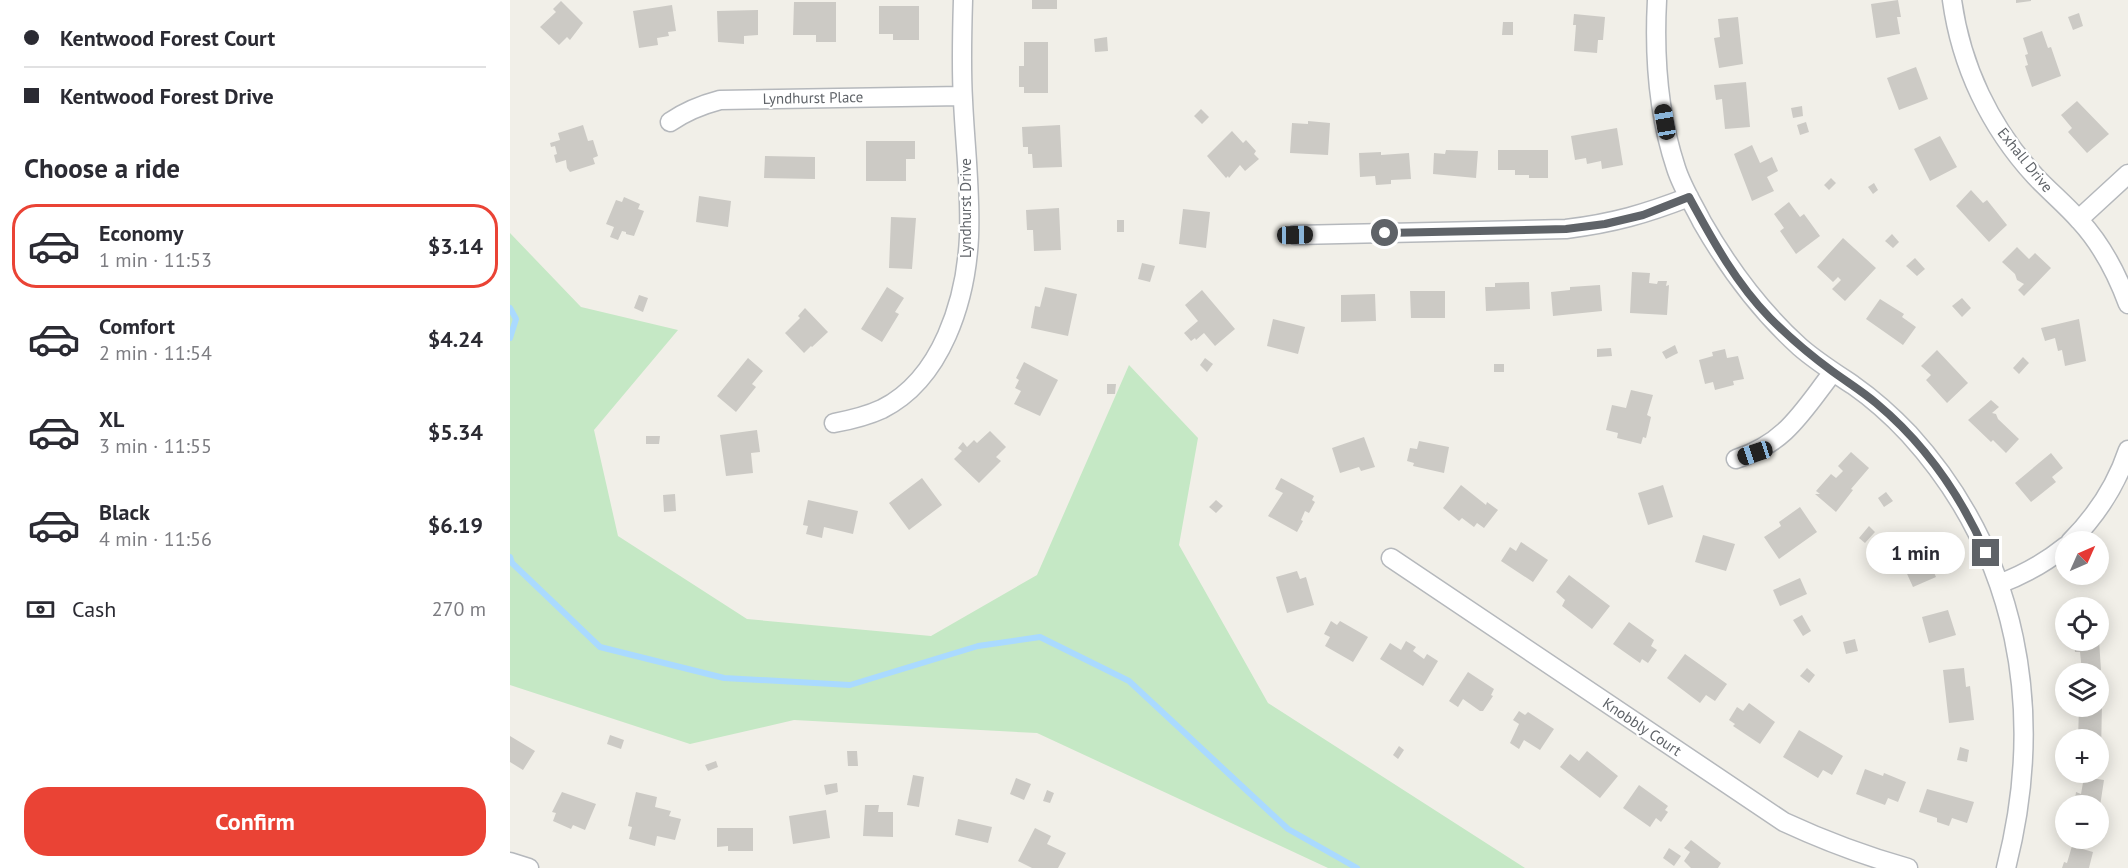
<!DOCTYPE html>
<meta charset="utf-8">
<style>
:root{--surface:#fff;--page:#f7f7f7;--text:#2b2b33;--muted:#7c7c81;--line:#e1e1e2;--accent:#ea4335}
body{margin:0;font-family:"PT Sans",sans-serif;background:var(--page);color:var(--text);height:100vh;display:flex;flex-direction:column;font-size:22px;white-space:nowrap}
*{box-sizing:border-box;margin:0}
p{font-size:20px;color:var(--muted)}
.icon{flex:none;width:33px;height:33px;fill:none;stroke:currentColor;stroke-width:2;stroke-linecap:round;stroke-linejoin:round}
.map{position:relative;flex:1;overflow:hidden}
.sheet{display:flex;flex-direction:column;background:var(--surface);width:510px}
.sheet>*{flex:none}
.banner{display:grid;align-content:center;height:132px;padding:0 24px;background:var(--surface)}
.needle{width:39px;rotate:45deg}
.buttons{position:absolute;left:1545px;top:531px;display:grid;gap:12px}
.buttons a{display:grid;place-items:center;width:54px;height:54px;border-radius:50%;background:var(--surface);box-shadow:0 3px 15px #0003;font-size:30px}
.end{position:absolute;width:27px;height:27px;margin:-14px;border:8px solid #5f6368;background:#fff;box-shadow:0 0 0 3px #fff}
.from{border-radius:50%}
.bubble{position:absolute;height:42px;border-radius:21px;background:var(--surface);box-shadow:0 3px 15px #0003;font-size:20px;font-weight:700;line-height:42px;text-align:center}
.car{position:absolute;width:18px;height:36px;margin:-18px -9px;border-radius:8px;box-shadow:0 0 4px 2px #0007;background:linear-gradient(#222 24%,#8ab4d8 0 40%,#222 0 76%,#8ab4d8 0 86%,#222 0)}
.banner b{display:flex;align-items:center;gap:21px;height:57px;font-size:22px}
.banner b+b{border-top:2px solid var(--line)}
.banner i{width:15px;height:15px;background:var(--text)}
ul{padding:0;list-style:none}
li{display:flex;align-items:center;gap:18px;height:84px;margin:0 12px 9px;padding:0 12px;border:3px solid transparent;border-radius:24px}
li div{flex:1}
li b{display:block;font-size:22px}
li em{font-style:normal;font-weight:700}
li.current{border-color:var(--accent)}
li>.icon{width:54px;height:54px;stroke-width:1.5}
h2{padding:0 24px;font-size:27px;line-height:72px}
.pay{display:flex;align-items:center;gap:15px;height:66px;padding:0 24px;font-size:22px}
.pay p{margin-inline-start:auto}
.action{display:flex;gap:12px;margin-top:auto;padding:12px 24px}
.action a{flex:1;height:69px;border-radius:24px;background:var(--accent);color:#fff;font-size:24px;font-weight:700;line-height:69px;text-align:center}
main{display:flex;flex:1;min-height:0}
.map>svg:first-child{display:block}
.green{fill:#c5e8c5}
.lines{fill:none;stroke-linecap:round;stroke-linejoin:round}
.stream{stroke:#aadaff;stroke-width:6}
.building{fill:#cccac5}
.street-casing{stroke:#b5b8bc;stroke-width:21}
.street{stroke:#fff;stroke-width:18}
.route{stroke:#5f6368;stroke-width:8}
.labels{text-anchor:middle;stroke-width:4.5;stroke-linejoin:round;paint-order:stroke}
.street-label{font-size:15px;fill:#5f6368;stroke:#fff}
</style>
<main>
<section class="sheet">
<div class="banner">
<b><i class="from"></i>Kentwood Forest Court</b>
<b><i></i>Kentwood Forest Drive</b>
</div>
<h2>Choose a ride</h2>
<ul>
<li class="current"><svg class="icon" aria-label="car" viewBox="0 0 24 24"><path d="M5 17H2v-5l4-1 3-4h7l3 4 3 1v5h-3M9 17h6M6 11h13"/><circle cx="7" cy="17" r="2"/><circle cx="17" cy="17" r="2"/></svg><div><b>Economy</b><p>1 min · 11:53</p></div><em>$3.14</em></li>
<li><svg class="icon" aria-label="car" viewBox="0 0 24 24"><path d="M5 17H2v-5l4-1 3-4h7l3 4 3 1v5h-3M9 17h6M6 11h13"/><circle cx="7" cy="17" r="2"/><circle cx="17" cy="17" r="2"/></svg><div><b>Comfort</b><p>2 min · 11:54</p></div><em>$4.24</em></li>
<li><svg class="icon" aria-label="car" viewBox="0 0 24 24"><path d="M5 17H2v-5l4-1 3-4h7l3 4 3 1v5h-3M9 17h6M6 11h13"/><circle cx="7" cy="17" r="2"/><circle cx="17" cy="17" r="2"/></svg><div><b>XL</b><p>3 min · 11:55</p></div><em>$5.34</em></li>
<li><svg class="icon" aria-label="car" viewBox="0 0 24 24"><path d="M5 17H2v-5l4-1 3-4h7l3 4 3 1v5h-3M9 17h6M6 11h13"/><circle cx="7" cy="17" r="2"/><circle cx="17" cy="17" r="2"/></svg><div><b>Black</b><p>4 min · 11:56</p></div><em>$6.19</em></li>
</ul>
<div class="pay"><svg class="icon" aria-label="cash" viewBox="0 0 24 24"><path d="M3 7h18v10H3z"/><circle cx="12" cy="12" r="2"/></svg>Cash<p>270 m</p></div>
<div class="action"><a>Confirm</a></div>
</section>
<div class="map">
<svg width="1618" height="868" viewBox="0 0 1618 868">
<rect width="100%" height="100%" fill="#f1efe8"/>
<!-- green -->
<path class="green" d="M 0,233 L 71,307 L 168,330 L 84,430 L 108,536 L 237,619 L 421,636 L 527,575 L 619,365 L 688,438 L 669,545 L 758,703 L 1015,868 L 818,868 L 527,733 L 284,720 L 180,744 L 0,685 Z"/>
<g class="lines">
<!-- stream -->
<path class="stream" d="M 0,308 L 6,319 L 0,338
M 0,557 L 2,563 L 90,647 L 214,678 L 340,685 L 468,646 L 530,637 L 619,681 L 778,829 L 847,868"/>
</g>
<!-- building -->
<path class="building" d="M 522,0 L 547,0 L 547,9 L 522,9 Z
M 1388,0 L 1391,17 L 1387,17 L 1390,34 L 1366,38 L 1361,4 Z
M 1506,0 L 1521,0 L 1521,1 L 1506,3 Z
M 51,1 L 73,23 L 60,40 L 57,37 L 49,45 L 30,27 L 46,12 L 43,9 Z
M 284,2 L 326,2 L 326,42 L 306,42 L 306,35 L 283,35 Z
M 162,5 L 166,31 L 158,32 L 159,36 L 147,38 L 148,45 L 129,48 L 123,11 Z
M 369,6 L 409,6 L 409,40 L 383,40 L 383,34 L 369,34 Z
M 248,10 L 248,35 L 234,36 L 234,44 L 208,42 L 207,11 Z
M 1569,13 L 1573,26 L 1563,30 L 1558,17 Z
M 1064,14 L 1095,17 L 1093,40 L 1088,40 L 1087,53 L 1064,51 L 1066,25 L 1063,25 Z
M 1228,17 L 1233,64 L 1209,68 L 1204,38 L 1210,37 L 1208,19 Z
M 993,22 L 1003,22 L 1003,35 L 992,35 Z
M 1532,31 L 1538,48 L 1541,47 L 1551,76 L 1522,87 L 1515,66 L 1518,65 L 1515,55 L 1518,54 L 1513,38 Z
M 597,37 L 598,51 L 585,52 L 584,39 Z
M 514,42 L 538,42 L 538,93 L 514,93 L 514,87 L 509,87 L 509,66 L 514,66 Z
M 1406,67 L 1418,99 L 1389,110 L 1377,78 Z
M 1236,82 L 1240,127 L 1215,129 L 1212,99 L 1206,100 L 1204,85 Z
M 1567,101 L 1599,134 L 1577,153 L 1558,132 L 1562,128 L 1551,115 Z
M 1292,106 L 1293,116 L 1283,118 L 1281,108 Z
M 691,109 L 699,117 L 692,124 L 684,116 Z
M 798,121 L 820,123 L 818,155 L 780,153 L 782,123 L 798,124 Z
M 1296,122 L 1299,132 L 1290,135 L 1287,125 Z
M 73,125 L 78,141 L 83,140 L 88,156 L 83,158 L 85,164 L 60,172 L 57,168 L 56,160 L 46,163 L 44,155 L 47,154 L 45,146 L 41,147 L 40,143 L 50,140 L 48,133 Z
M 550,125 L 552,167 L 523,168 L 522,154 L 518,154 L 518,147 L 513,147 L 512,127 Z
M 1107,128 L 1113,165 L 1092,169 L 1091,161 L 1077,164 L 1076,158 L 1065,160 L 1061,136 Z
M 722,131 L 733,143 L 736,140 L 746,151 L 744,154 L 749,159 L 735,171 L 730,165 L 719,178 L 718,176 L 716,178 L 697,156 Z
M 1430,136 L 1447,167 L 1420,181 L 1404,149 Z
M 356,141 L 405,141 L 405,159 L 396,159 L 396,181 L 356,181 Z
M 1242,145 L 1250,163 L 1262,157 L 1268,171 L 1257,177 L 1264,191 L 1242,201 L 1224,154 Z
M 936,150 L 968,151 L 966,178 L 923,174 L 924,153 L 935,154 Z
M 988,150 L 1038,150 L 1038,178 L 1019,178 L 1019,175 L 1005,175 L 1005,170 L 988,170 Z
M 871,152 L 871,155 L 899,153 L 901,179 L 881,180 L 881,184 L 866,185 L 865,176 L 850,177 L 849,153 Z
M 255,156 L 305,157 L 305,179 L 254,178 Z
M 1321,178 L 1326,183 L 1319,190 L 1314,185 Z
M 1364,183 L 1368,190 L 1363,194 L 1358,187 Z
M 1461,190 L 1473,203 L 1477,200 L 1497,225 L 1479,242 L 1446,206 Z
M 189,196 L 221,201 L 218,227 L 186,222 Z
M 114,197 L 130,204 L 128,209 L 134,211 L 124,236 L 116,234 L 116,232 L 112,231 L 108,240 L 100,237 L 104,227 L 96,224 L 106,200 L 112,202 Z
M 1279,202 L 1290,217 L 1294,214 L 1310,236 L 1286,254 L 1270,231 L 1274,228 L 1264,214 Z
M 549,208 L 551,250 L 524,251 L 523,230 L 517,230 L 516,210 Z
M 673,209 L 700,212 L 696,248 L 669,244 Z
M 381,217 L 406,218 L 402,269 L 379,268 Z
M 607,220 L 614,220 L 614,232 L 607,232 Z
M 1382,234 L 1389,242 L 1383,248 L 1375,241 Z
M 1333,238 L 1366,268 L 1335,301 L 1322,289 L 1331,280 L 1328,277 L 1323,282 L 1307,267 Z
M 1507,247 L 1519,259 L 1525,253 L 1541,268 L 1514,296 L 1508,290 L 1514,284 L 1507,280 L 1505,274 L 1492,262 Z
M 1405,258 L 1415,269 L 1407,276 L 1396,266 Z
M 632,263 L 645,266 L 640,282 L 628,279 Z
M 1122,272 L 1140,273 L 1139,283 L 1147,284 L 1148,281 L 1157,281 L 1156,286 L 1159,285 L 1157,315 L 1120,313 Z
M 1019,282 L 1020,309 L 976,311 L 975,287 L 985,287 L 985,283 Z
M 1090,285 L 1092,311 L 1043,316 L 1041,292 L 1060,290 L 1060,287 Z
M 377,287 L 394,298 L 385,312 L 389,314 L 372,342 L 351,329 Z
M 535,287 L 567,294 L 558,336 L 521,328 L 525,306 L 530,307 Z
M 692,290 L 725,329 L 705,346 L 694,333 L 686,340 L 685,338 L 681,341 L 674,333 L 688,321 L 675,305 Z
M 900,291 L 935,291 L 935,318 L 901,318 Z
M 865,294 L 866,321 L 831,322 L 831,295 Z
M 129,295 L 138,298 L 133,312 L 124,308 Z
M 1452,298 L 1461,308 L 1452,317 L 1442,306 Z
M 1370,299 L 1394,314 L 1392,317 L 1406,327 L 1393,345 L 1356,319 Z
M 295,308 L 318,332 L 302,347 L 301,346 L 294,353 L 275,333 L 290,318 L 288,316 Z
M 763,319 L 795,327 L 788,354 L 757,346 Z
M 1569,319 L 1576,361 L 1555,366 L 1552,350 L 1548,351 L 1545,338 L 1535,341 L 1531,328 Z
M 1165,345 L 1168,353 L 1156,359 L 1152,352 Z
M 1101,348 L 1102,356 L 1087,357 L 1087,349 Z
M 1215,349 L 1217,358 L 1228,356 L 1234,379 L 1223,381 L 1224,385 L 1205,390 L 1203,382 L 1195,384 L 1189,360 L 1203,356 L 1202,352 Z
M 1427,350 L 1458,383 L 1437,403 L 1416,380 L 1421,375 L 1411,366 Z
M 1513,357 L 1519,363 L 1509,374 L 1503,368 Z
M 238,358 L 253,371 L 242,384 L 246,387 L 226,412 L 207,396 Z
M 695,358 L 703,364 L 697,372 L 690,365 Z
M 514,362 L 548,380 L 530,416 L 504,404 L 511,391 L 505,388 L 509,380 L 506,378 Z
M 984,364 L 994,364 L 994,372 L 984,372 Z
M 597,384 L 606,384 L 605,394 L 597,394 Z
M 1121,390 L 1143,395 L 1137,415 L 1141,417 L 1136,438 L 1133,437 L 1131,444 L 1107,438 L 1108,433 L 1096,430 L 1102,405 L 1116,408 Z
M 1481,400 L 1489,407 L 1482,413 L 1486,414 L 1488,419 L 1509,439 L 1496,453 L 1483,440 L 1481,442 L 1458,420 Z
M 247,430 L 250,452 L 241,453 L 243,473 L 216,476 L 210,435 Z
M 480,431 L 496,447 L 486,457 L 491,461 L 469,483 L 444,459 L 452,451 L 448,448 L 453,442 L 457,447 L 464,440 L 467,443 Z
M 136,436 L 150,436 L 149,444 L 136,444 Z
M 854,437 L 865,467 L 851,471 L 849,467 L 830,473 L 822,448 Z
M 909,441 L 939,447 L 934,473 L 903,466 L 904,463 L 897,461 L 900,448 L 907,449 Z
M 1341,452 L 1359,468 L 1341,489 L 1343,490 L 1326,512 L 1305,494 L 1310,494 L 1306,491 L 1321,474 L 1326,478 L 1333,471 L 1328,466 Z
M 1541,453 L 1553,468 L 1542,477 L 1546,482 L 1521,502 L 1505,483 Z
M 412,478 L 432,505 L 399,530 L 379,503 Z
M 771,478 L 804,496 L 802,500 L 805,502 L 799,513 L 795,511 L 791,520 L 793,521 L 787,532 L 758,516 L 773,493 L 765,489 Z
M 951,485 L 976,505 L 977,502 L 988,510 L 974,528 L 967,523 L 964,527 L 952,518 L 949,521 L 933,508 Z
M 1153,485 L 1163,517 L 1138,525 L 1128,493 Z
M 1376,492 L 1383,501 L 1374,507 L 1368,498 Z
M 165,494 L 166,511 L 154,512 L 153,495 Z
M 298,500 L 348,511 L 343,534 L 314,527 L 312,538 L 296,534 L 298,526 L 293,525 Z
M 706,500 L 713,506 L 706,513 L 699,507 Z
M 1290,507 L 1307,532 L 1269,559 L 1254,537 L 1271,526 L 1269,522 Z
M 1359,526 L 1365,532 L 1355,543 L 1349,538 Z
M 1193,535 L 1225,544 L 1216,571 L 1185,562 Z
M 1401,535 L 1408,549 L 1413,547 L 1426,577 L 1403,587 L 1383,543 Z
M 1011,542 L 1038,560 L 1023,582 L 991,561 L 1000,547 L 1006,551 Z
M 787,571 L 790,579 L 796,577 L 804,605 L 777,613 L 766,577 Z
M 1059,575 L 1100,606 L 1082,629 L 1052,606 L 1055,600 L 1046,592 Z
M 1290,578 L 1297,594 L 1270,606 L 1263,590 Z
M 1438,610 L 1446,635 L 1419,643 L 1412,617 Z
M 1292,615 L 1301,631 L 1293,636 L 1283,620 Z
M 821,621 L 827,625 L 830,621 L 858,637 L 843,662 L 815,646 L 820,637 L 814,634 Z
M 1119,622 L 1144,640 L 1141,646 L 1147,650 L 1138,663 L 1132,659 L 1130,663 L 1103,644 Z
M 1345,639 L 1348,651 L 1336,654 L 1333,642 Z
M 1564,640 L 1589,640 L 1591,670 L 1572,671 L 1570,652 L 1565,652 Z
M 896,641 L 906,647 L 903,651 L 914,659 L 917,654 L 928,661 L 913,686 L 870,659 L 880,643 L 891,650 Z
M 1175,654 L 1217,684 L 1205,701 L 1196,695 L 1190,703 L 1157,678 Z
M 1297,668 L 1305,675 L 1299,683 L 1290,676 Z
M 1454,668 L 1456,687 L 1460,686 L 1464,720 L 1439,723 L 1433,670 Z
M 958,672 L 984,689 L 981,695 L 983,696 L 973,711 L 970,711 L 953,699 L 948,707 L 939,701 Z
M 1588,701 L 1592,702 L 1591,754 L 1588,754 L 1588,740 L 1568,740 L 1569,706 L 1588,706 Z
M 1239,703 L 1265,722 L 1250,744 L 1223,726 L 1225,724 L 1219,720 L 1227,707 L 1233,711 Z
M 1009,711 L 1015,715 L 1018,712 L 1044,729 L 1030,750 L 1014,740 L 1009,749 L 1000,743 L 1009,724 L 1003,720 Z
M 1289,730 L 1333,756 L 1322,775 L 1313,770 L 1308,778 L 1273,757 Z
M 100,735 L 114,740 L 111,749 L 97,744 Z
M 0,736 L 25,751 L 13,770 L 0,762 Z
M 889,746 L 894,750 L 888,759 L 883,755 Z
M 1450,747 L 1459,750 L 1457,762 L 1447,760 Z
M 337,751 L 347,751 L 348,766 L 338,766 Z
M 1077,751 L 1108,776 L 1090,798 L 1050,767 L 1060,754 L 1069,761 Z
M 206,761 L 208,767 L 198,771 L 195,765 Z
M 1355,769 L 1373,776 L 1374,773 L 1396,782 L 1388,802 L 1378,798 L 1375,805 L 1346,794 Z
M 403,775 L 414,777 L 409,807 L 397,805 Z
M 1574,777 L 1594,780 L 1590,806 L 1564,806 L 1566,792 L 1571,794 Z
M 506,778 L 521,784 L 514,800 L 500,794 Z
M 327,783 L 328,792 L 316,795 L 314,785 Z
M 1129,785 L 1158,806 L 1155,810 L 1158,812 L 1151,822 L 1146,818 L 1140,827 L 1113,808 Z
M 1417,789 L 1464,802 L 1457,823 L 1442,818 L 1439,826 L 1427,822 L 1427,818 L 1409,812 Z
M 537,790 L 544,793 L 540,803 L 533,801 Z
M 52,792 L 86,804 L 75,830 L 63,825 L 61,829 L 43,821 L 46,813 L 42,812 Z
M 126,792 L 147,797 L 145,807 L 161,811 L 159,816 L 171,819 L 165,840 L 147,836 L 145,846 L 119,839 L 122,827 L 118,826 Z
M 355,805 L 369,805 L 368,812 L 383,812 L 383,837 L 353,836 Z
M 316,810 L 320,838 L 283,844 L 279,816 Z
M 448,819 L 482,827 L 478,843 L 445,835 Z
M 207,828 L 243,828 L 243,851 L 218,851 L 218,846 L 207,847 Z
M 525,828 L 541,836 L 537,844 L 556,853 L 548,868 L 522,868 L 508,861 Z
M 1181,840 L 1211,863 L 1208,868 L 1181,868 L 1174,861 L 1180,852 L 1174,848 Z
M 1562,846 L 1583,852 L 1579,868 L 1552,868 L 1554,862 L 1557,863 Z
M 1159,848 L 1171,856 L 1164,866 L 1153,858 Z"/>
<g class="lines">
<defs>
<path id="street" d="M 1147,0 C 1144,56 1148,114 1166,168 C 1172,187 1183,204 1192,222 C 1219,269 1249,310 1290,347 C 1306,361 1325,373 1343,385 C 1363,399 1382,416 1399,434 C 1509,555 1536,712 1496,868
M 1442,0 C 1451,66 1480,127 1525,176 C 1539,191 1556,205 1570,221 C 1592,245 1607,274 1618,304
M 160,122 C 176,111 191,105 210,100 L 452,96
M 1569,219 L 1618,174
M 785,235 L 1056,229 C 1104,223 1135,214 1179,197
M 324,423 C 340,420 357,416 372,409 C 432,379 456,300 459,237 C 461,192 455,146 453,100 C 451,67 452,33 453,0
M 1226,459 C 1276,443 1292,412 1323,372
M 1560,542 C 1587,515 1606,486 1618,450
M 881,558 L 1274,822 C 1315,841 1355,856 1398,868
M 1489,584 C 1513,575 1535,563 1556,546
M 0,862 L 19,868"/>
</defs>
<!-- street casing -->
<use href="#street" class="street-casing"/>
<!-- street -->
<use href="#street" class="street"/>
</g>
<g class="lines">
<!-- route -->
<path class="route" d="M 875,233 L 1056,229 L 1095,224 L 1133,215 L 1179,197 C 1202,239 1225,282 1260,318 C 1279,337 1300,355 1322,371 C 1337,382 1352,391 1366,403 C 1414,443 1451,496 1476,553"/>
</g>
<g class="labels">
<!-- street labels -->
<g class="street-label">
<text transform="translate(303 98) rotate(-1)" y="5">Lyndhurst Place</text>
<text transform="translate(1515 160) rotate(51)" y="5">Exhall Drive</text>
<text transform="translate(456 208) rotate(-90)" y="5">Lyndhurst Drive</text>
<text transform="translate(1132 727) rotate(34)" y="5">Knobbly Court</text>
</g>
</g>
</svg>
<div class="buttons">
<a><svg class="needle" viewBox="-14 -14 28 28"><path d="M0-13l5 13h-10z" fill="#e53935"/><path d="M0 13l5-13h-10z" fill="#7c7c81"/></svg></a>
<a><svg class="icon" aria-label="locate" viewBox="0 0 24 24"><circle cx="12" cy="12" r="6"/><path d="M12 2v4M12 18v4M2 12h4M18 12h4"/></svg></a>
<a><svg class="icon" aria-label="layers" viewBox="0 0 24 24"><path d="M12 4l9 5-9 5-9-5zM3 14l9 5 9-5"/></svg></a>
<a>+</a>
<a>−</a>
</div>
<i class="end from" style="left:875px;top:233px"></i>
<i class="end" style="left:1476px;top:553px"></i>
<div class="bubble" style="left:1356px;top:532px;width:99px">1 min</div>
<i class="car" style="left:1155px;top:122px;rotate:350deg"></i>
<i class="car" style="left:785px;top:235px;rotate:89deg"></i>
<i class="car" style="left:1245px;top:453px;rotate:252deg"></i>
</div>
</main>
